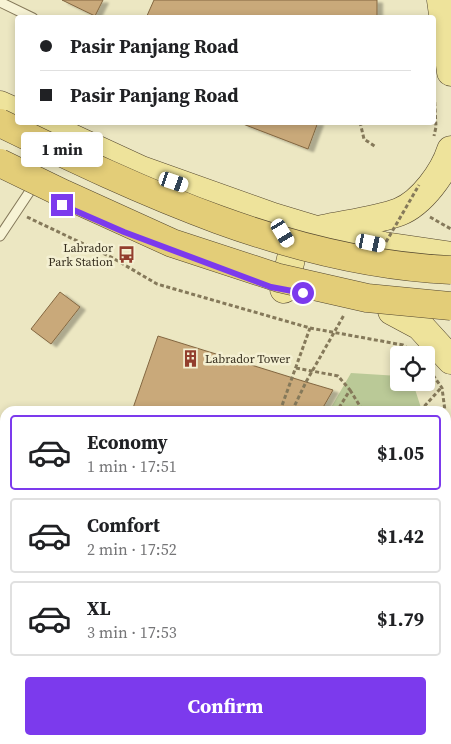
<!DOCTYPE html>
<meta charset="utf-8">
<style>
:root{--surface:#fff;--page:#f6f6f6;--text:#202124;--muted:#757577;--line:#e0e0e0;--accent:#7c3aed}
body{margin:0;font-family:"Source Serif 4",serif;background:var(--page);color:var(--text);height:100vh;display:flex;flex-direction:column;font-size:19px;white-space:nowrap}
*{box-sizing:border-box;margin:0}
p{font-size:16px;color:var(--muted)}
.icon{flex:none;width:28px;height:28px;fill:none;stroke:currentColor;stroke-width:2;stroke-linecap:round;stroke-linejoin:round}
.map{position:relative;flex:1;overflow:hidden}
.side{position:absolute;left:0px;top:406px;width:451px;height:339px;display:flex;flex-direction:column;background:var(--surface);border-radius:15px 15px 0 0;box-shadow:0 2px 8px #0003}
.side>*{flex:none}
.top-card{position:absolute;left:15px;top:15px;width:421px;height:110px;border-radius:5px;box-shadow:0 2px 8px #0003;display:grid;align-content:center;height:110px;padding:0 25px;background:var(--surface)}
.fabs{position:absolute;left:390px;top:346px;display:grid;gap:10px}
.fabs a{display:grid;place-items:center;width:45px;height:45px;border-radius:5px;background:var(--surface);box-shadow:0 2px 8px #0003;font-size:25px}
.end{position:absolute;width:22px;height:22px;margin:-11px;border:6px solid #7c3aed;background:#fff;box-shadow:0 0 0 2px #fff}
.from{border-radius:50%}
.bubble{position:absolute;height:35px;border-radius:5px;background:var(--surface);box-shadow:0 2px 8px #0003;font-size:16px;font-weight:700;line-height:35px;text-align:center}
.car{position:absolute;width:15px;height:30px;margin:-15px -8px;border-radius:6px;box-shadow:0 0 4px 1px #0007;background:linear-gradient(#fff 24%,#345 0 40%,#fff 0 76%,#345 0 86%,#fff 0)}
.top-card b{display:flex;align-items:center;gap:18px;height:48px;font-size:19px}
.top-card b+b{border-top:1px solid var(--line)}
.top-card i{width:12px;height:12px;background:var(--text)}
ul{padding:9px 0 0;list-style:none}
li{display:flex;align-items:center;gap:15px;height:75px;margin:0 10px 8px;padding:0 15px;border:2px solid var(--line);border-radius:5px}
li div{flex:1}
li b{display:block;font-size:19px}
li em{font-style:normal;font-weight:700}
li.current{border-color:var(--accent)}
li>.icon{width:45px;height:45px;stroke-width:1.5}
.action{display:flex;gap:10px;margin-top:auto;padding:10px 25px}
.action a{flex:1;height:58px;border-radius:5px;background:var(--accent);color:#fff;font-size:20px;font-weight:700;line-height:58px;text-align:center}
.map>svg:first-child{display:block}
.green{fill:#bac997}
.building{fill:#c9a97a;stroke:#836741;filter:url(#shadow)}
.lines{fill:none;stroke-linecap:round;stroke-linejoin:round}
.service-casing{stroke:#85795a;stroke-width:11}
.minor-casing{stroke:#85795a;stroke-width:19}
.primary-casing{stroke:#53462e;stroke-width:29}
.path{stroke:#85795a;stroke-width:3;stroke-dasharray:4 2.5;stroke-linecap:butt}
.service{stroke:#f7f3d5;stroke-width:9}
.minor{stroke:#f7f3d5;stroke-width:18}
.primary{stroke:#eee39b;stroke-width:28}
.trunk-bridge-casing{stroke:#53462e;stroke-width:29;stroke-linecap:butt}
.path-bridge{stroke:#85795a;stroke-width:3;stroke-dasharray:4 2.5;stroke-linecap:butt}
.trunk-bridge{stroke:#e3cd78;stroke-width:28}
.route{stroke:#7c3aed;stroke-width:6}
.labels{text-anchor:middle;stroke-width:5;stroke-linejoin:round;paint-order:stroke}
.poi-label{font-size:12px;fill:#362e1e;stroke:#f4f0d2;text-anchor:end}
</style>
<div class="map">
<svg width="451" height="744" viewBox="0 0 451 744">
<defs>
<filter id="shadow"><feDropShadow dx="5.5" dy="3" stdDeviation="1" flood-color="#0004"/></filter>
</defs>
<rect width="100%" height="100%" fill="#ece7c2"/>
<!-- green -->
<path class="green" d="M 351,373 L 399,376 L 399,382 L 413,383 L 422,411 L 329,411 Z
M 451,662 L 451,744 L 374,744 L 377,740 L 446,740 L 446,667 Z
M 140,740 L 239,740 L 235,744 L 137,744 Z
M 249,740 L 315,740 L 315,744 L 245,744 Z"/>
<!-- building -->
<path class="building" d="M 62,0 L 103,0 L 95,16 Z
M 154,0 L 377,0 L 377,18 L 146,18 Z
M 243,122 L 318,122 L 308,149 L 243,124 Z
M 60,292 L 80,307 L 51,344 L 31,329 Z
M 158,336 L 306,382 L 333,390 L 321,411 L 132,411 Z"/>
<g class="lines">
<defs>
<path id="service" d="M 0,2 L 33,18
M 0,236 L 30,191
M 446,596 L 451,599"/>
<path id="minor" d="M 446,528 L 451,518
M 446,582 L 451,574
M 335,744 L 336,740
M 351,744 L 352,740"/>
<path id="primary" d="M 441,0 L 451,72
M 0,105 L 18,113
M 37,122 L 141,170 L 273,217 L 316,230 L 358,241 L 384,246 L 451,256
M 277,223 L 293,250 L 284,289
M 323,229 C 346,224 378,220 399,212 C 422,203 444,172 451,150
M 392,311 L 420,326 L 451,360"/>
</defs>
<!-- service casing -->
<use href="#service" class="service-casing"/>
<!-- minor casing -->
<use href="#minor" class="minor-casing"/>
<!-- primary casing -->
<use href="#primary" class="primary-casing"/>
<!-- path -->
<path class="path" d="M 434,89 L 436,127 L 434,136
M 360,122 L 364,139 L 376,147
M 27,217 L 111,257 L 157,284 L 310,328 L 403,345 L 410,350
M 430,217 L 451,229
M 296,368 L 338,376 L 350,390 L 337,411
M 433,375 L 442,388 L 445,411
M 350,390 L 363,411
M 280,411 L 310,328
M 420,411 L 441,388
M 446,634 L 451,628
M 124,744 L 126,740
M 166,744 L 172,740
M 219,744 L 222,740"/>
<!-- service -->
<use href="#service" class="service"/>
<!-- minor -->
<use href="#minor" class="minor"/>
<!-- primary -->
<use href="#primary" class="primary"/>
<defs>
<path id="trunk-bridge" d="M 0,123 C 142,192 291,263 451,270
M 0,163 L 64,194 L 172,243 L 279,278 L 367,298 L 451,306"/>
</defs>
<!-- trunk-bridge casing -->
<use href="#trunk-bridge" class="trunk-bridge-casing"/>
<!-- path-bridge -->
<path class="path-bridge" d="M 386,242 L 419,185
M 292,411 L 306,382 L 344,315"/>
<!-- trunk-bridge -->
<use href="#trunk-bridge" class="trunk-bridge"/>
</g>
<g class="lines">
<!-- route -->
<path class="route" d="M 62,205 L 124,232 L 271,287 L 303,293"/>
</g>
<!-- icons -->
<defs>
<symbol id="bus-bare" viewBox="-9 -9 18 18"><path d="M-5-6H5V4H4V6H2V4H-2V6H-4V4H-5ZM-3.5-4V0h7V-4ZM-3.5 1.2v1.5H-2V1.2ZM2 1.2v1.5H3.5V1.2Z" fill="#923e2d" stroke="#f4f0d2" stroke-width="2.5" paint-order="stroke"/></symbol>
<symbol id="building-bare" viewBox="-9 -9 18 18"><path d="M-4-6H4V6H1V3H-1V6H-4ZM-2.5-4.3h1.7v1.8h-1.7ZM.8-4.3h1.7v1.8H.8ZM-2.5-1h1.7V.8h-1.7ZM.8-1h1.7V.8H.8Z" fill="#923e2d" stroke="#f4f0d2" stroke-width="2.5" paint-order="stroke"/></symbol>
</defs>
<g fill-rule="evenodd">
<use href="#bus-bare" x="114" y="242" width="25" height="25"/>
<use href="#building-bare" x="178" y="346" width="25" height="25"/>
</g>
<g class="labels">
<!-- poi labels -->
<g class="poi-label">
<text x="113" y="252">Labrador<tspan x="113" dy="14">Park Station</tspan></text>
<text x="205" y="363" text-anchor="start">Labrador Tower</text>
</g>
</g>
</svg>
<div class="fabs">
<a><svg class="icon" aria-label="locate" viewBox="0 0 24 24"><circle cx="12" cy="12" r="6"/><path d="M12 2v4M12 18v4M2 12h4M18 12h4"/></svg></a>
</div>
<i class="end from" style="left:303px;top:293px"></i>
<i class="end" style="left:62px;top:205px"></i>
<div class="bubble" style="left:21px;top:132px;width:82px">1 min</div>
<i class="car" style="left:174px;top:182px;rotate:109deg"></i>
<i class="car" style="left:283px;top:233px;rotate:149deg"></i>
<i class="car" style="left:371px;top:243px;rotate:102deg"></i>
<div class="top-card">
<b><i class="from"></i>Pasir Panjang Road</b>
<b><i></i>Pasir Panjang Road</b>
</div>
<section class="side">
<ul>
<li class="current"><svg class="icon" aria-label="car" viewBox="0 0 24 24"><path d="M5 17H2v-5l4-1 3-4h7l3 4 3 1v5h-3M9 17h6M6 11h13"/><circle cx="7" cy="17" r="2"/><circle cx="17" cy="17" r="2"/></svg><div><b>Economy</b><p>1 min · 17:51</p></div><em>$1.05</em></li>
<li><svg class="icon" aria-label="car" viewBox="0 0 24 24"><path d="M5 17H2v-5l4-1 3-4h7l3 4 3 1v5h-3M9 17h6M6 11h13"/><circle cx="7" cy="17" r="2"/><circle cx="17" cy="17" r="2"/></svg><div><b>Comfort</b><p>2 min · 17:52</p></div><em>$1.42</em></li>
<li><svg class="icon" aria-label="car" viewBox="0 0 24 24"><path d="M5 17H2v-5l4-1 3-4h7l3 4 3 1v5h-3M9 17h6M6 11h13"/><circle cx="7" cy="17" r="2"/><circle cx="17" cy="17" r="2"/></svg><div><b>XL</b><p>3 min · 17:53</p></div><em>$1.79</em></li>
</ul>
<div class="action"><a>Confirm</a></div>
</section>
</div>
